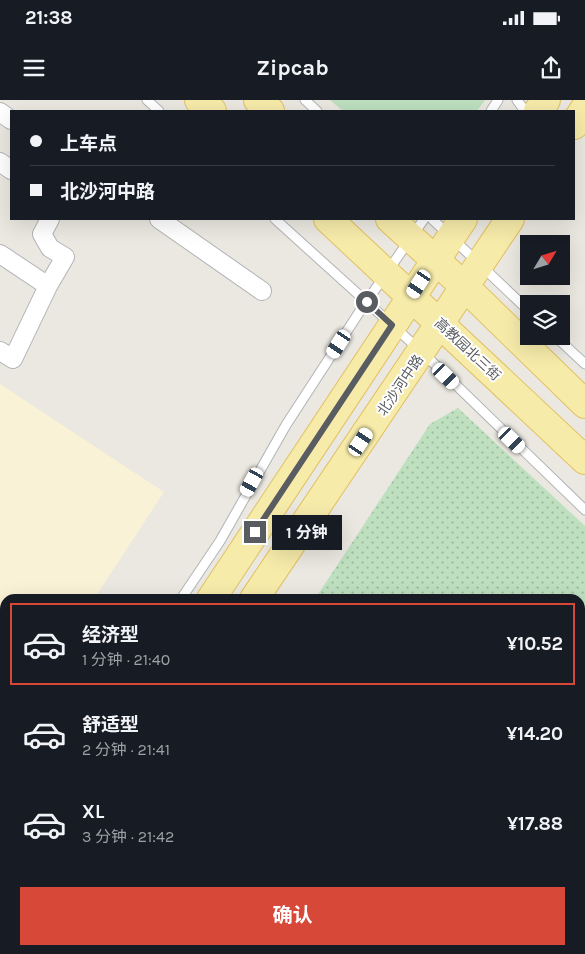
<!DOCTYPE html>
<html lang="zh">
<meta charset="utf-8">
<style>
:root{--surface:#171b24;--page:#20242c;--text:#f1f3f6;--muted:#9ea1a6;--line:#363941;--accent:#d74839}
body{margin:0;font-family:Karla,"Noto Sans SC",sans-serif;background:var(--page);color:var(--text);height:100vh;display:flex;flex-direction:column;font-size:19px;white-space:nowrap}
*{box-sizing:border-box;margin:0}
p{font-size:16px;color:var(--muted)}
.icon{flex:none;width:28px;height:28px;fill:none;stroke:currentColor;stroke-width:2;stroke-linecap:round;stroke-linejoin:round}
.map{position:relative;flex:1;overflow:hidden}
.panel{position:absolute;left:0px;top:494px;width:585px;height:361px;display:flex;flex-direction:column;background:var(--surface);border-radius:15px 15px 0 0;box-shadow:0 5px 20px #0002}
.panel>*{flex:none}
.top-card{position:absolute;left:10px;top:10px;width:565px;height:110px;border-radius:0px;box-shadow:0 5px 20px #0002;display:grid;align-content:center;height:110px;padding:0 20px;background:var(--surface)}
.needle{width:32px;rotate:52deg}
.controls{position:absolute;left:520px;top:135px;display:grid;gap:10px}
.controls a{display:grid;place-items:center;width:50px;height:50px;border-radius:0px;background:var(--surface);box-shadow:0 5px 20px #0002;font-size:25px}
.end{position:absolute;width:22px;height:22px;margin:-11px;border:6px solid #595c60;background:#fff;box-shadow:0 0 0 2px #fff}
.from{border-radius:50%}
.bubble{position:absolute;height:35px;border-radius:0px;background:var(--surface);box-shadow:0 5px 20px #0002;font-size:16px;font-weight:700;line-height:35px;text-align:center}
.car{position:absolute;width:15px;height:30px;margin:-15px -8px;border-radius:6px;box-shadow:0 0 4px 1px #0007;background:linear-gradient(#fff 24%,#345 0 40%,#fff 0 76%,#345 0 86%,#fff 0)}
.top-card b{display:flex;align-items:center;gap:18px;height:48px;font-size:19px}
.top-card b+b{border-top:1px solid var(--line)}
.top-card i{width:12px;height:12px;background:var(--text)}
ul{padding:9px 0 0;list-style:none}
li{display:flex;align-items:center;gap:15px;height:82px;margin:0 10px 8px;padding:0 10px;border:2px solid transparent;border-radius:0px}
li div{flex:1}
li b{display:block;font-size:19px}
li em{font-style:normal;font-weight:700}
li.active{border-color:var(--accent)}
li>.icon{width:45px;height:45px;stroke-width:1.5}
.primary-button{display:flex;gap:10px;margin-top:auto;padding:10px 20px}
.primary-button a{flex:1;height:58px;border-radius:0px;background:var(--accent);color:#fff;font-size:20px;font-weight:700;line-height:58px;text-align:center}
.status{display:flex;justify-content:space-between;align-items:center;height:35px;padding:0 25px;background:var(--surface);direction:ltr}
.status svg{height:14px;fill:currentColor}
header{display:flex;justify-content:space-between;align-items:center;height:65px;padding:0 20px;background:var(--surface);font-size:22px;font-weight:700}
.map>svg:first-child{display:block}
.commercial{fill:#faf2d6}
.grass{fill:url(#grass-dots)}
.park{fill:#bee0bf}
.lines{fill:none;stroke-linecap:round;stroke-linejoin:round}
.service-casing{stroke:#b1b3b7;stroke-width:11}
.minor-casing{stroke:#b1b3b7;stroke-width:20}
.tertiary-casing{stroke:#b1b3b7;stroke-width:24}
.primary-casing{stroke:#e2c061;stroke-width:30}
.service{stroke:#fff;stroke-width:9}
.minor{stroke:#fff;stroke-width:18}
.tertiary{stroke:#fff;stroke-width:21}
.primary{stroke:#f6eba9;stroke-width:28}
.route{stroke:#595c60;stroke-width:6}
.labels{text-anchor:middle;stroke-width:4;stroke-linejoin:round;paint-order:stroke}
.street-label{font-size:14px;fill:#595c60;stroke:#fff}
</style>
<div class="status"><b>21:38</b><svg viewBox="0 0 49 12"><path d="M0 12V9h3v3zM5 12V6h3v6zM10 12V3h3v9zM15 12V0h3v12zM26 1h20v11H26zM47 4h2v5h-2z"/></svg></div>
<header><svg class="icon" aria-label="menu" viewBox="0 0 24 24"><path d="M4 6h16M4 12h16M4 18h16"/></svg>Zipcab<svg class="icon" aria-label="share" viewBox="0 0 24 24"><path d="M12 15V3M7 8l5-5 5 5M5 13v7h14v-7"/></svg></header>
<div class="map">
<svg width="585" height="854" viewBox="0 0 585 854">
<defs>
<pattern id="grass-dots" width="8" height="8" patternUnits="userSpaceOnUse" patternTransform="scale(1.25)"><rect width="8" height="8" fill="#bee0bf"/><path d="M2 2h.1M6 6h.1" fill="none" stroke="#9db99f" stroke-width="1.8" stroke-linecap="round"/></pattern>
</defs>
<rect width="100%" height="100%" fill="#eae8e0"/>
<!-- commercial -->
<path class="commercial" d="M 0,284 L 164,392 L 94,499 L 5,499 L 5,574 L 0,571 Z"/>
<!-- grass -->
<path class="grass" d="M 458,308 L 585,426 L 585,854 L 500,854 L 492,850 L 580,850 L 580,499 L 315,499 L 430,324 Z"/>
<!-- park -->
<path class="park" d="M 330,0 L 485,0 L 477,11 L 343,11 Z"/>
<g class="lines">
<defs>
<path id="service" d="M 147,0 L 159,11
M 305,0 L 317,11
M 517,0 L 525,11
M 491,11 L 498,0
M 275,119 L 422,252 L 585,410
M 432,119 L 529,211
M 555,236 L 585,264
M 181,499 L 220,441 L 286,325 L 360,211 L 424,119
M 0,762 L 5,754"/>
<path id="minor" d="M 0,12 L 11,20
M 0,62 L 11,70
M 159,119 L 262,191
M 0,154 L 48,186 L 65,157 L 50,148 L 42,134 L 50,119
M 0,251 L 13,259 L 48,186"/>
<path id="tertiary" d="M 0,621 L 5,624"/>
<path id="primary" d="M 199,0 L 212,11
M 258,0 L 270,11
M 538,11 L 546,0
M 574,25 L 585,8
M 328,119 L 585,360
M 390,119 L 465,187 L 585,304
M 211,499 L 463,119
M 254,499 L 510,119
M 0,812 L 5,804
M 14,854 L 16,850"/>
</defs>
<!-- service casing -->
<use href="#service" class="service-casing"/>
<!-- minor casing -->
<use href="#minor" class="minor-casing"/>
<!-- tertiary casing -->
<use href="#tertiary" class="tertiary-casing"/>
<!-- primary casing -->
<use href="#primary" class="primary-casing"/>
<!-- service -->
<use href="#service" class="service"/>
<!-- minor -->
<use href="#minor" class="minor"/>
<!-- tertiary -->
<use href="#tertiary" class="tertiary"/>
<!-- primary -->
<use href="#primary" class="primary"/>
</g>
<g class="lines">
<!-- route -->
<path class="route" d="M 255,432 L 392,225 L 367,202"/>
</g>
<g class="labels">
<!-- street labels -->
<g class="street-label">
<text transform="translate(468 249) rotate(43)" y="5">高教园北三街</text>
<text transform="translate(400 285) rotate(-56)" y="5">北沙河中路</text>
</g>
</g>
</svg>
<div class="controls">
<a><svg class="needle" viewBox="-14 -14 28 28"><path d="M0-13l5 13h-10z" fill="#e53935"/><path d="M0 13l5-13h-10z" fill="#9ea1a6"/></svg></a>
<a><svg class="icon" aria-label="layers" viewBox="0 0 24 24"><path d="M12 4l9 5-9 5-9-5zM3 14l9 5 9-5"/></svg></a>
</div>
<i class="end from" style="left:367px;top:202px"></i>
<i class="end" style="left:255px;top:432px"></i>
<div class="bubble" style="left:272px;top:415px;width:70px">1 分钟</div>
<i class="car" style="left:419px;top:184px;rotate:213deg"></i>
<i class="car" style="left:339px;top:244px;rotate:213deg"></i>
<i class="car" style="left:446px;top:276px;rotate:134deg"></i>
<i class="car" style="left:512px;top:340px;rotate:134deg"></i>
<i class="car" style="left:361px;top:342px;rotate:34deg"></i>
<i class="car" style="left:252px;top:382px;rotate:209deg"></i>
<div class="top-card">
<b><i class="from"></i>上车点</b>
<b><i></i>北沙河中路</b>
</div>
<section class="panel">
<ul>
<li class="active"><svg class="icon" aria-label="car" viewBox="0 0 24 24"><path d="M5 17H2v-5l4-1 3-4h7l3 4 3 1v5h-3M9 17h6M6 11h13"/><circle cx="7" cy="17" r="2"/><circle cx="17" cy="17" r="2"/></svg><div><b>经济型</b><p>1 分钟 · 21:40</p></div><em>¥10.52</em></li>
<li><svg class="icon" aria-label="car" viewBox="0 0 24 24"><path d="M5 17H2v-5l4-1 3-4h7l3 4 3 1v5h-3M9 17h6M6 11h13"/><circle cx="7" cy="17" r="2"/><circle cx="17" cy="17" r="2"/></svg><div><b>舒适型</b><p>2 分钟 · 21:41</p></div><em>¥14.20</em></li>
<li><svg class="icon" aria-label="car" viewBox="0 0 24 24"><path d="M5 17H2v-5l4-1 3-4h7l3 4 3 1v5h-3M9 17h6M6 11h13"/><circle cx="7" cy="17" r="2"/><circle cx="17" cy="17" r="2"/></svg><div><b>XL</b><p>3 分钟 · 21:42</p></div><em>¥17.88</em></li>
</ul>
<div class="primary-button"><a>确认</a></div>
</section>
</div>
